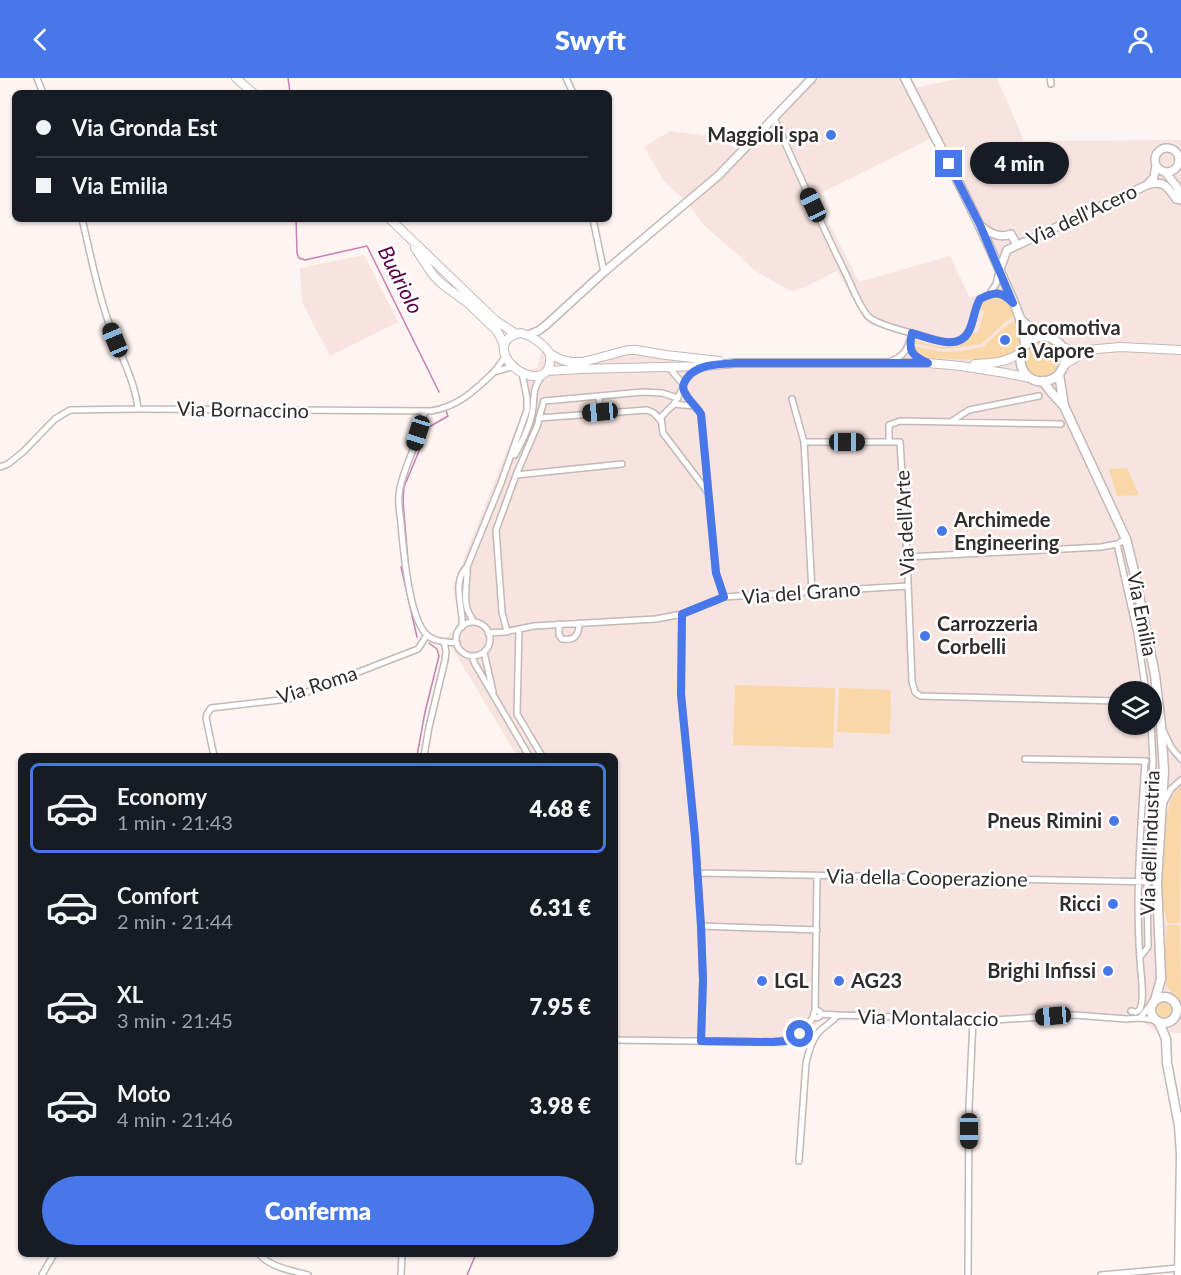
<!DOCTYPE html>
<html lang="it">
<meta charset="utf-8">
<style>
:root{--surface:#171b24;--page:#20242c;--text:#f1f3f6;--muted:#9ea1a6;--line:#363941;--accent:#4877e9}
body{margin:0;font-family:Lato,sans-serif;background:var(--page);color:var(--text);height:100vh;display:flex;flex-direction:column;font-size:22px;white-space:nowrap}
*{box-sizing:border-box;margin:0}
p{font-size:20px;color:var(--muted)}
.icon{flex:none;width:33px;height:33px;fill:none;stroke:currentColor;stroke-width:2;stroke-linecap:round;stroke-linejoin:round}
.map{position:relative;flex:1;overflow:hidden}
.side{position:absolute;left:18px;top:675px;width:600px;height:504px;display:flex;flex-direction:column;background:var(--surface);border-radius:9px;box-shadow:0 2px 4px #0004}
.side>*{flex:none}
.banner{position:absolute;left:12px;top:12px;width:600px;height:132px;border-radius:9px;box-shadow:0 2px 4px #0004;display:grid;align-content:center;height:132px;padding:0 24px;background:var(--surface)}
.buttons{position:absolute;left:1108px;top:603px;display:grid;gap:12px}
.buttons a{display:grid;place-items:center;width:54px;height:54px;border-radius:50%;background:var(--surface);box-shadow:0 2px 4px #0004;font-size:30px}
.end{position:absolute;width:27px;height:27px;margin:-14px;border:8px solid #4877e9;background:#fff;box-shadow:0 0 0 3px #fff}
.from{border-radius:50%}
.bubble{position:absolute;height:42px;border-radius:21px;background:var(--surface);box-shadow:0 2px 4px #0004;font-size:20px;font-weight:800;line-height:42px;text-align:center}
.car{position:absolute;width:18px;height:36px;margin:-18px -9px;border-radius:8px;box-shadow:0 0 4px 2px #0007;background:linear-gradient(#222 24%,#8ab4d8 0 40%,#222 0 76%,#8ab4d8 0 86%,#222 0)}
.banner b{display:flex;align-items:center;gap:21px;height:57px;font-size:22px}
.banner b+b{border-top:2px solid var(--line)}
.banner i{width:15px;height:15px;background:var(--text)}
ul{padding:10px 0 0;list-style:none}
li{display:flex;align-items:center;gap:18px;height:90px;margin:0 12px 9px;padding:0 12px;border:3px solid transparent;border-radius:9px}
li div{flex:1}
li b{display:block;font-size:22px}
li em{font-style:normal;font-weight:800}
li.active{border-color:var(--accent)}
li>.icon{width:54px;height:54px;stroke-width:1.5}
.action{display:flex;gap:12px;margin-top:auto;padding:12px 24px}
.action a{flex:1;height:69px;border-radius:36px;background:var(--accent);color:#fff;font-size:24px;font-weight:800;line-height:69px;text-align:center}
header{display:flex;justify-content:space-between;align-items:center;height:78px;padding:0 24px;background:var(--accent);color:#fff;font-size:27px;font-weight:800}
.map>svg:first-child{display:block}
.built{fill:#f7e4e1;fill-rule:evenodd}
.green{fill:#fad7a6}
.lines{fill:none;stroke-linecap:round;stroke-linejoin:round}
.stream{stroke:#c680b2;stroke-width:1.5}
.minor-casing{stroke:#c2b8b7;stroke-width:8}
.tertiary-casing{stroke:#c2b8b7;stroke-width:10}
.secondary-casing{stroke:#c2b8b7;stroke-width:10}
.primary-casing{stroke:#c2b8b7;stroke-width:11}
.minor{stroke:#fff;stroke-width:5}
.tertiary{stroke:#fff;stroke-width:7}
.secondary{stroke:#fff;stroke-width:8}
.primary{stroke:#fff;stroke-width:8}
.route{stroke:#4877e9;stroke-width:8}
.poi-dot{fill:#4877e9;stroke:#fff;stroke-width:2}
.labels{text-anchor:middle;stroke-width:5;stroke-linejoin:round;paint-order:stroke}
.poi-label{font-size:20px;font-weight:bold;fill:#302c2b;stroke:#fff;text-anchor:start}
.street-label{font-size:20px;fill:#302c2b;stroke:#fff}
.water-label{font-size:21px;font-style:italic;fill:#570047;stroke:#fff}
</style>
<header><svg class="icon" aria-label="back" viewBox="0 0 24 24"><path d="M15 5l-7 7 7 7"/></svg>Swyft<svg class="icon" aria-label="person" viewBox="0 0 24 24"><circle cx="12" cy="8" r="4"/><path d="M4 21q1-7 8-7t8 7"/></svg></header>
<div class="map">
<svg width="1181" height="1197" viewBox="0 0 1181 1197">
<rect width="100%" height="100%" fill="#fef4f2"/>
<!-- built -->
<path class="built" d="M 807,0 L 912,0 L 917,9 L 964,0 L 997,0 L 1024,63 L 1181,62 L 1181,955 L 1157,954 L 1143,944 L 1065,939 L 1009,945 L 821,942 L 793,964 L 783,969 L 615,966 L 615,678 L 517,678 L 446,560 L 455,550 L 458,543 L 458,536 L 453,509 L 522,334 L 525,319 L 519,293 L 537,290 L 543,269 L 562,277 L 581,279 L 602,275 L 676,276 L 737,282 L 892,280 L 901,272 L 906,258 L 867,245 L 837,193 L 803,210 L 791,213 L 757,194 L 704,147 L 689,127 L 664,103 L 644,69 L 670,53 L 718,59 L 737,71 ZM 940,56 L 1012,203 L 970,220 L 950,178 L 859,204 L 815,118 ZM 1119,614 L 1152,614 L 1152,646 L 1119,646 Z
M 364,177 L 398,244 L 330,278 L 302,224 L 300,190 Z"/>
<!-- green -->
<path class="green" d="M 997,218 C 1010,222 1010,227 1014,238 L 1005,244 L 984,264 L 981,266 L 956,270 L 944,271 L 913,265 L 914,262 C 936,268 959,278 973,254 L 978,255 L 984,233 L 979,231 L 983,224 Z
M 1015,242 L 1022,257 L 1021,263 L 1015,274 L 1011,278 L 998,282 L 950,281 L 918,279 L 912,268 L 944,274 L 960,273 L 983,269 L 1002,251 Z
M1024 281a18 18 0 1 1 36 0a18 18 0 1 1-36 0Z
M 1127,390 L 1139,417 L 1117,418 L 1109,391 Z
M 735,607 L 835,610 L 833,670 L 733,667 Z
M 839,610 L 891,612 L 890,656 L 837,654 Z
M 1181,708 L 1180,845 L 1167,845 C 1166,837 1162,830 1162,823 C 1161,794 1163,765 1165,737 L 1168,736 C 1169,724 1172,717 1181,708 Z
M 1167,847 L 1180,847 L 1181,925 C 1176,917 1168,913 1165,904 L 1163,868 L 1165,868 Z
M1155 931a9 9 0 1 1 18 0a9 9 0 1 1-18 0Z"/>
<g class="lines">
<!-- stream -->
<path class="stream" d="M 288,0 L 290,15
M 296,141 L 297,175 L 299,180 L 305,182 L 367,168 L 439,314
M 408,483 L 403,423 L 404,409 L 429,349 L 448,338 L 446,333
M 401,489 L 417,559
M 417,678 L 425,634 L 439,578 L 437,571 L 429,565
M 467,1197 L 476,1176"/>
<defs>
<path id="minor" d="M 37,0 L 43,15
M 566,0 L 573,15
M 1050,0 L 1051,6
M 774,40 C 797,92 820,144 845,194 C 851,206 860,231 869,239 C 879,248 916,256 930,260 C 941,263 955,268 964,259 C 974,250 973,232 980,221 C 992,215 1000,212 1011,222
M 82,141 C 91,177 97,214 110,248 C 119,275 135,302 138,331
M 593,141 L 604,194
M 989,217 L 996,206 L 999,194
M 910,266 C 912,276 917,280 926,284
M 505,279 L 494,294 L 515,288
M 891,283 C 905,278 909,269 912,255
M 665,289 L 671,292 L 683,306
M 702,290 L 690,296 L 683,306 L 683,310 L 674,326 L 661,339 L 663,355 L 707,413
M 683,310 L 688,320 L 701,336 L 716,495 L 724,519
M 599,318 L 600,335
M 792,321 L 804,364 L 812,514
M 674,326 L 694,328
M 425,333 C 421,348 416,363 411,377 C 406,390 400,403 399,417 C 398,426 400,436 401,445 C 403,470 409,538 426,556 C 433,564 447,564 457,565
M 539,340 L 544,323 L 643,314 L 662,315 L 678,320
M 952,343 L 969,332 L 1039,318
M 804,364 L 900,364 L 907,479 L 912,603 L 915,614 L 920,618 L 1119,623
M 889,364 L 889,347 L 900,343 L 1061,346
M 515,377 C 521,365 528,353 531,340 C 536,324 530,312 542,298
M 0,389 L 8,386 L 23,374 L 55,341 L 70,332 L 138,331 L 431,333 C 458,329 475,312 494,294
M 516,397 L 538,346 L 539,340 L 647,332 L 654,335 L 661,343
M 1117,466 L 1137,555 L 1146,614
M 907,479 L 1101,469 L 1117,466 L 1126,461
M 467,489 C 468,503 463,517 467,530 C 468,535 472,540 474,544
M 682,536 L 681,617 L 695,759 L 701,848 L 703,902 L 701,963
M456 561a17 17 0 1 1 34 0a17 17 0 1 1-34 0Z
M 559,546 L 559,557 L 562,561 C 575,563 579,557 579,545
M 462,549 C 464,530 451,504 467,489 L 501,405 L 527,332 L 527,320 L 522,295
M 519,551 L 517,636 L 542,678
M 507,554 L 502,534 L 496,452 L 516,397 L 622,386
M 488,555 L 504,554 L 534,548 L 656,541 L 682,536 L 724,519 L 908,508
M 484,574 L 493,614
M 472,578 L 475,586 L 529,678
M 1163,652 L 1171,669 L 1181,681
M 214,678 L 206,640 L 207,636 L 211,630 L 289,621 L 418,571 L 427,557
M 424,678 L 429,649 L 445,582 L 446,574 L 444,564
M 1025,681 L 1146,683
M 1164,724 L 1171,711 L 1181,702
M 697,795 L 1157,804
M 701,848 L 817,852
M 1140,879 L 1148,869 L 1147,804 L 1153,683 L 1151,646
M813.5 936a3.5 3.5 0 1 1 7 0a3.5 3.5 0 1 1-7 0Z
M 815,933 L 817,798
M 1131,933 C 1135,934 1136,935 1139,932 C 1146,924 1140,892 1140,881 C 1135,815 1141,749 1145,683
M 820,936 L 838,937
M 1140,940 L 1152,925
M 615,962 L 772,964 C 795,962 801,957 814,938
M 799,1083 L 806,985 C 809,973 812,959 823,950 C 828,946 833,943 838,937 L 994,942 L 1074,937 L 1127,941 L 1140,940 L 1155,942
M 259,1176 C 271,1190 291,1192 308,1197
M 42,1197 L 54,1176
M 401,1197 L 402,1176
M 968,1197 L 969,1029 L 973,942
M 1101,1197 L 1179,1190"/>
<path id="tertiary" d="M1155 82a12 12 0 1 1 24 0a12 12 0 1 1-24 0Z
M 1166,95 L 1177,109 L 1181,119
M 1147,107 L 1154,99 L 1156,87
M 980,147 C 989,155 1000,161 1011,156 L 1017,167
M 1000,191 L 1007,172 L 1147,107 C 1164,102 1167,108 1176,121 L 1181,122
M 528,257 L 538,253 L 545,248 L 604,194 L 719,97 L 812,0"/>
<path id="secondary" d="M 236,0 L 253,15
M 390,141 L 495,242 L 516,256
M 415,170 L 433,197 L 442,206 L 469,226 L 497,253 L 502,262 L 504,270
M 521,255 C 532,258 544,266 550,276 C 554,320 495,289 505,265 C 508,258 514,256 521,255 Z
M 1062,269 L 1076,273 L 1120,269 L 1181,272
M 550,276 L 562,282 L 571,284 L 583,284 L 628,272 L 636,272 L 666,277 L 719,283
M 975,286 C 992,285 1007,285 1021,274
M 1065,286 L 1087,273
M 547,293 L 581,291 L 705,288 L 735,285 L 928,285 L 961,288 L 1005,295 L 1030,300"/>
<path id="primary" d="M 905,0 C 939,67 975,133 1004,202 C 1013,223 1024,243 1025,267
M 1021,242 C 1026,246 1030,251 1036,254 C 1041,257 1048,258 1053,261 C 1065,267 1069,282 1061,293 C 1058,299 1052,302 1046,303 C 1016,308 1009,262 1044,258
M 1059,296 L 1064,328 L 1126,461 L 1134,493 L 1155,597 L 1161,647 L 1164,693 L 1157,804 L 1161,901 L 1155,922
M 1043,303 L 1051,314 L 1064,328
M1151 932a13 13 0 1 1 26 0a13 13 0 1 1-26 0Z
M 1159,944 L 1166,961 L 1167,985 L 1179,1048 L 1181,1076 L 1179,1197"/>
</defs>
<!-- minor casing -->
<use href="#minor" class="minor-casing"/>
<!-- tertiary casing -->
<use href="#tertiary" class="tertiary-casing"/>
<!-- secondary casing -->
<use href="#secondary" class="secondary-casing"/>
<!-- primary casing -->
<use href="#primary" class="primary-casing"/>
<!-- minor -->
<use href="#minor" class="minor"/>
<!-- tertiary -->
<use href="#tertiary" class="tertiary"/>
<!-- secondary -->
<use href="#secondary" class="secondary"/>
<!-- primary -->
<use href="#primary" class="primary"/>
</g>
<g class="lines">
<!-- route -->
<path class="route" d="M 800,956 L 787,963 L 772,964 L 701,963 L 703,902 L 701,848 L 695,759 L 681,616 L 682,536 L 724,519 L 716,495 L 701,336 C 696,328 688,322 684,313 C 682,307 684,305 687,300 C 698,285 719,287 735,285 L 928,285 C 911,277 908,274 912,255 C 929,260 959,274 969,253 C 974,243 974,231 980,221 C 995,213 1001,213 1013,225 L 980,147 L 949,86"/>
</g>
<!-- markers -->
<g class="poi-dot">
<circle cx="831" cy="57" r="6"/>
<circle cx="1005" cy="262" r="6"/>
<circle cx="942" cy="453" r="6"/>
<circle cx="925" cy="558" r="6"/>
<circle cx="1114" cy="743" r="6"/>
<circle cx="1113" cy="826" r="6"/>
<circle cx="1108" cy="893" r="6"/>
<circle cx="762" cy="903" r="6"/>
<circle cx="839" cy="903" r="6"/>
</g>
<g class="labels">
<!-- poi labels -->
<g class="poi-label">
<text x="819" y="64" text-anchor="end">Maggioli spa</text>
<text x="1017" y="257">Locomotiva<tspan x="1017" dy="23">a Vapore</tspan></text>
<text x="954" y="449">Archimede<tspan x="954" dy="23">Engineering</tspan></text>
<text x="937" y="553">Carrozzeria<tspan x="937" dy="23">Corbelli</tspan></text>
<text x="1102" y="750" text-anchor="end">Pneus Rimini</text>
<text x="1101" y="833" text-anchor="end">Ricci</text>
<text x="1096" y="900" text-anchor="end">Brighi Infissi</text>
<text x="774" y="910">LGL</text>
<text x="851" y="910">AG23</text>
</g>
<!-- street labels -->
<g class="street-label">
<text transform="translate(1082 137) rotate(-25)" y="7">Via dell'Acero</text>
<text transform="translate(243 332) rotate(1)" y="7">Via Bornaccino</text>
<text transform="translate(905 445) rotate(-93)" y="7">Via dell'Arte</text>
<text transform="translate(801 515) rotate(-4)" y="7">Via del Grano</text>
<text transform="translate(1142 536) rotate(79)" y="7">Via Emilia</text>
<text transform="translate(317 607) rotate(-18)" y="7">Via Roma</text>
<text transform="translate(1150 765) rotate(-88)" y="7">Via dell'Industria</text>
<text transform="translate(927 800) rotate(1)" y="7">Via della Cooperazione</text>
<text transform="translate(928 940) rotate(1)" y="7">Via Montalaccio</text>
</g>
<!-- water labels -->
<g class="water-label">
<text transform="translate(400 202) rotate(63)" y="7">Budriolo</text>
</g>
</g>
</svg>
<div class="buttons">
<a><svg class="icon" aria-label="layers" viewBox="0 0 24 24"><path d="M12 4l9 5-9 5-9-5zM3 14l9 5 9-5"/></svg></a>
</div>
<i class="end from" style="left:800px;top:956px"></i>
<i class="end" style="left:949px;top:86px"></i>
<div class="bubble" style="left:970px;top:64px;width:99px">4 min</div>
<i class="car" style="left:813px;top:127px;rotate:335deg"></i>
<i class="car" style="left:115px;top:262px;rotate:337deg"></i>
<i class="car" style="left:600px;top:334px;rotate:265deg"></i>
<i class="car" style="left:418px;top:355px;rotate:197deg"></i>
<i class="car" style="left:847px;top:364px;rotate:90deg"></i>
<i class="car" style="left:1053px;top:938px;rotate:265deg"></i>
<i class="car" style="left:969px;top:1053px;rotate:180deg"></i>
<div class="banner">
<b><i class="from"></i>Via Gronda Est</b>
<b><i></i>Via Emilia</b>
</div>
<section class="side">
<ul>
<li class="active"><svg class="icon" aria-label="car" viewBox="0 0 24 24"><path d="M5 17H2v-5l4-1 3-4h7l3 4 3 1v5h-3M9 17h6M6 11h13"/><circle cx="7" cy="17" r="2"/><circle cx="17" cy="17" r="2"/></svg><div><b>Economy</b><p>1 min · 21:43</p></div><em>4.68 €</em></li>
<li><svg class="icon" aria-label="car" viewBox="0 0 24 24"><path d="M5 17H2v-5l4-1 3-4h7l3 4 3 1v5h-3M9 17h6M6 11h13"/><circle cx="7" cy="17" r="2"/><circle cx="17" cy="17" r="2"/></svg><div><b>Comfort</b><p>2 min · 21:44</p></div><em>6.31 €</em></li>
<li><svg class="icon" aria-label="car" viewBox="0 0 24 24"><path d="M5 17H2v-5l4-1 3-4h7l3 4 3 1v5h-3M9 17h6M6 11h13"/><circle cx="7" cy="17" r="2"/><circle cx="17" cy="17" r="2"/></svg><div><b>XL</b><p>3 min · 21:45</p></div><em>7.95 €</em></li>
<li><svg class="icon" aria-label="car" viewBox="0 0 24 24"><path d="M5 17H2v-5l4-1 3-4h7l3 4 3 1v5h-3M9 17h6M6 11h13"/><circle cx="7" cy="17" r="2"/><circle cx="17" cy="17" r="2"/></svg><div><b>Moto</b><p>4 min · 21:46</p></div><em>3.98 €</em></li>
</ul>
<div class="action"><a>Conferma</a></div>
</section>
</div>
